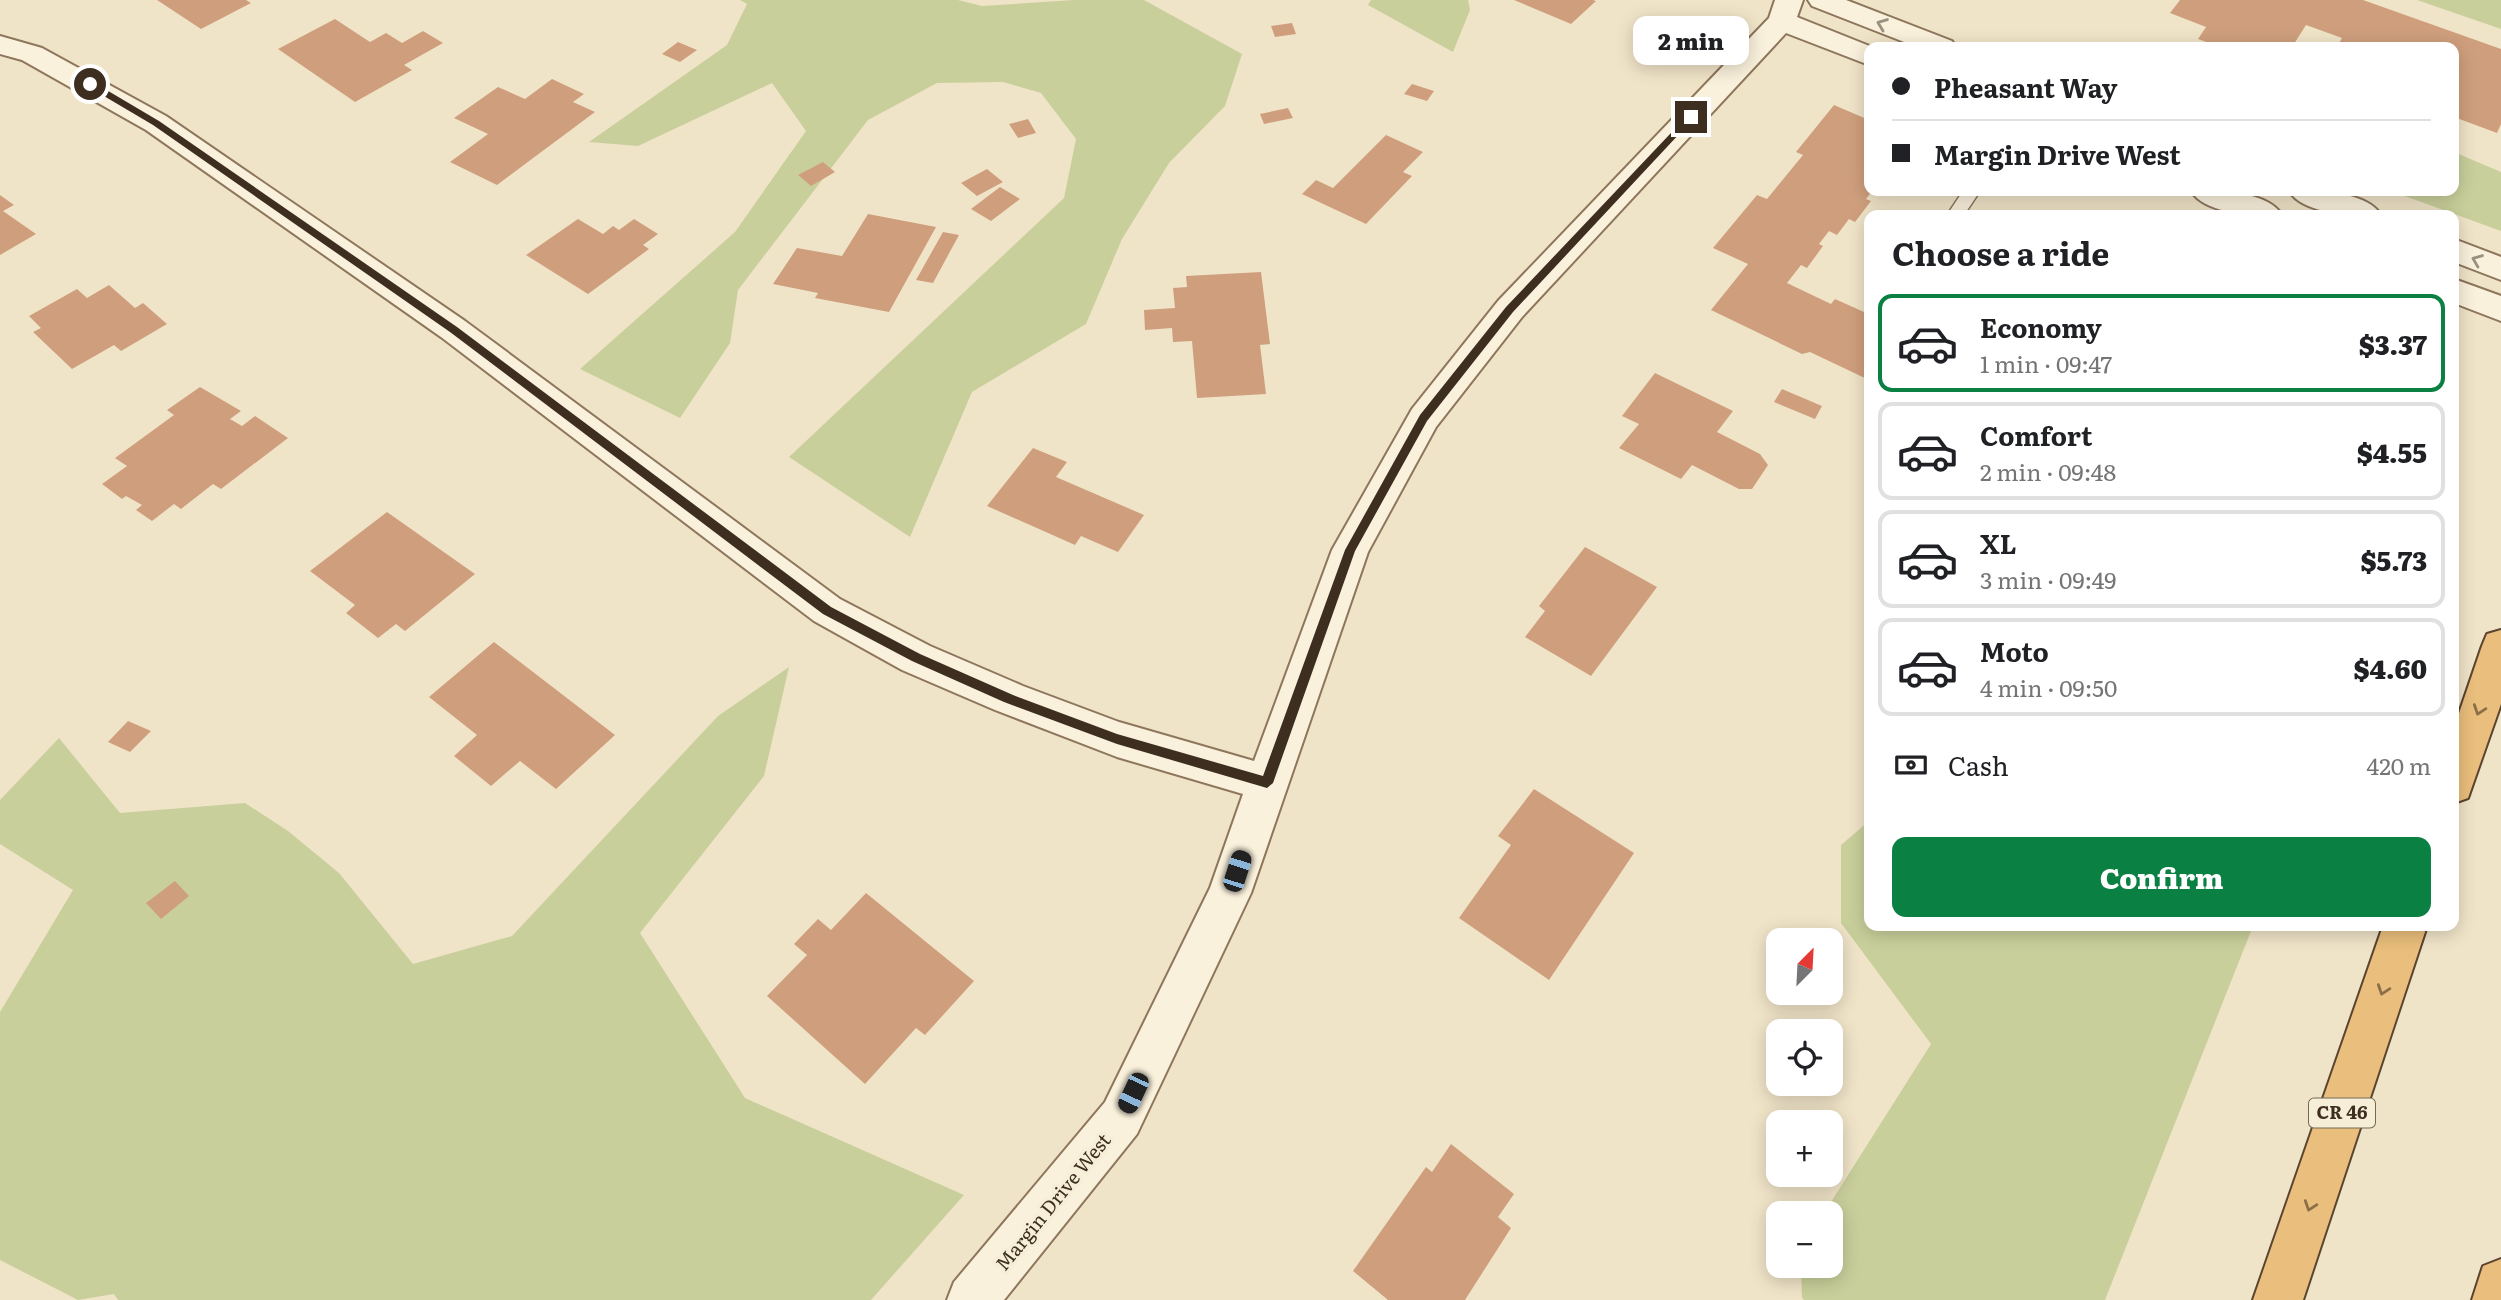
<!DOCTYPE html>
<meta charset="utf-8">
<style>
:root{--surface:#fff;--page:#f6f6f6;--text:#202124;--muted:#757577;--line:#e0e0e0;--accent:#0b8043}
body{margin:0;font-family:Literata,serif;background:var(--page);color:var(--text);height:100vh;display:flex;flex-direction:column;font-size:26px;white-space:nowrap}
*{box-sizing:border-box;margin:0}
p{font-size:23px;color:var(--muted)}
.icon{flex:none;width:38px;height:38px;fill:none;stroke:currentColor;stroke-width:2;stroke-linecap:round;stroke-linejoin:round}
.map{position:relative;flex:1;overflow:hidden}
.drawer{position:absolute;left:1864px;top:210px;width:595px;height:721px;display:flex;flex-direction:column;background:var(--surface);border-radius:14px;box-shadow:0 4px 18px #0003}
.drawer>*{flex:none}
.guide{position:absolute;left:1864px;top:42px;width:595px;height:154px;border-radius:14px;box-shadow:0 4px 18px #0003;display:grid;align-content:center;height:154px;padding:0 28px;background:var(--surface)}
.needle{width:46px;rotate:24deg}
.tools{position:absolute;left:1766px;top:928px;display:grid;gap:14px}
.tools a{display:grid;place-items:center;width:77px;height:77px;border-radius:14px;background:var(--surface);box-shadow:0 4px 18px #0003;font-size:35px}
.end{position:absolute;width:32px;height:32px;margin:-16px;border:9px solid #3d2e20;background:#fff;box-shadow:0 0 0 4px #fff}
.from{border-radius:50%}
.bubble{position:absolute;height:49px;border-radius:14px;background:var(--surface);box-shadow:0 4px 18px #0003;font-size:23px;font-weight:800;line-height:49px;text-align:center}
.car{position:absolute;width:21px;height:42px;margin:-21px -10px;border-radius:9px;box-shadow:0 0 5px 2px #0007;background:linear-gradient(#222 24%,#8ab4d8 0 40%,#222 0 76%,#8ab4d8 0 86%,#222 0)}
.guide b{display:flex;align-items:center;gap:24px;height:66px;font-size:26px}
.guide b+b{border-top:2px solid var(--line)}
.guide i{width:18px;height:18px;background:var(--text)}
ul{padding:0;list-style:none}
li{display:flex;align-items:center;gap:21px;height:98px;margin:0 14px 10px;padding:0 14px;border:4px solid var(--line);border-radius:14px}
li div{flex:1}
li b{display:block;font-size:26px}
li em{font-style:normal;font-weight:800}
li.active{border-color:var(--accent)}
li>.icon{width:63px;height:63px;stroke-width:1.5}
h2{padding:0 28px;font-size:32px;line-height:84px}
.pay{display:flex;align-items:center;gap:18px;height:77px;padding:0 28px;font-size:26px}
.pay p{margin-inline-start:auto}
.cta{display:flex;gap:14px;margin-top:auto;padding:14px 28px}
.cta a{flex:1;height:80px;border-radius:14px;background:var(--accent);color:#fff;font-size:28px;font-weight:800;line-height:80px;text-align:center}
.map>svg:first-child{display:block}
.green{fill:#c9cf9b}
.building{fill:#cf9f7d}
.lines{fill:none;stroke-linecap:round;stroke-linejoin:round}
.service-casing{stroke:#8d765c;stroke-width:3}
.minor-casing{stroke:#8d765c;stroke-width:4}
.trunk-casing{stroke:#5b4430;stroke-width:4}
.service{fill:#faf1dc;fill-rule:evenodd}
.minor{fill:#faf1dc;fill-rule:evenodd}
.trunk{fill:#eabe7c;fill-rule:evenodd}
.oneway{stroke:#9c907e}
.oneway2{stroke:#8b6f49}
.route{fill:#3d2e20}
.labels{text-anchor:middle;stroke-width:7;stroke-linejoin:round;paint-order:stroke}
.shield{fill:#f7eed8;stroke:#756857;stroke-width:2}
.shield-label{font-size:18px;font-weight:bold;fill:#3d2e20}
.street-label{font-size:19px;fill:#3d2e20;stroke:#f7eed8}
</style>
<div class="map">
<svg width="2501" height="1300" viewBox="0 0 2501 1300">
<rect width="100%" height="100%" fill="#f0e4c8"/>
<!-- green -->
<path class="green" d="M 740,0 L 958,0 L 982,6 L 1074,0 L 1144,0 L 1242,54 L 1225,106 L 1169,163 L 1122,239 L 1086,324 L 972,392 L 910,537 L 789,457 L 1064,198 L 1076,139 L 1041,93 L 1003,82 L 937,83 L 868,120 L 738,290 L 730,343 L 680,418 L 580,369 L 735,232 L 806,131 L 772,83 L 638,146 L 589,142 L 727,45 L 747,4 Z
M 1371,0 L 1468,0 L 1470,10 L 1453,52 L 1368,5 Z
M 2417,0 L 2501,0 L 2501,29 Z
M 2454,152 L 2501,172 L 2501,231 L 2391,191 L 2454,191 Z
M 789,667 L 764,776 L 640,933 L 745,1098 L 964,1195 L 871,1300 L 118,1300 L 114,1294 L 78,1300 L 0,1260 L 0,1012 L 73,890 L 0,844 L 0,800 L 59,738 L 120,813 L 245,803 L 288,831 L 339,873 L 413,964 L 512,936 L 718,716 Z
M 1869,821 L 1869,926 L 2253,926 L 2105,1300 L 1804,1300 L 1802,1298 L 1801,1265 L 1830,1265 L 1830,1213 L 1824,1213 L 1931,1044 L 1841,923 L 1841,845 Z"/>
<!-- building -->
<path class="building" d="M 157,0 L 246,0 L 251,3 L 201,29 Z
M 1514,0 L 1593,0 L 1596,1 L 1571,24 Z
M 2180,0 L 2363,0 L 2501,49 L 2501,124 L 2497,133 L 2454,117 L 2454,47 L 2337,47 L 2342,38 L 2306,25 L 2292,47 L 2260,47 L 2248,43 L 2245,47 L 2221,47 L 2198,39 L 2206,27 L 2170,13 Z
M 335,19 L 370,42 L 386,33 L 402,43 L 423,31 L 443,43 L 404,65 L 412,70 L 355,102 L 278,49 Z
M 1292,23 L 1296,34 L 1275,37 L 1271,26 Z
M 678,42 L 697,50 L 680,62 L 662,54 Z
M 552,79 L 584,94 L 573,102 L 595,112 L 497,185 L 450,162 L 488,134 L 454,118 L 498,87 L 525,99 Z
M 1412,84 L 1434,91 L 1427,101 L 1404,94 Z
M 1834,105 L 1869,120 L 1869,191 L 1872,191 L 1866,199 L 1871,201 L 1855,222 L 1849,219 L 1837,235 L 1829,231 L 1819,244 L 1823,246 L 1807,268 L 1801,265 L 1787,283 L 1831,304 L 1835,299 L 1864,312 L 1869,308 L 1869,380 L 1810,352 L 1802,354 L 1711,310 L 1748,264 L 1713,248 L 1757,195 L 1767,199 L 1803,155 L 1796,152 Z
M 1288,108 L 1293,118 L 1264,124 L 1260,114 Z
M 1028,119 L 1036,133 L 1018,138 L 1009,124 Z
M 1386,135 L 1423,152 L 1403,172 L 1412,176 L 1366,224 L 1302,194 L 1316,180 L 1333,188 Z
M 823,162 L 835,172 L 811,186 L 798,175 Z
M 987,169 L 1003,182 L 977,196 L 961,183 Z
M 1000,187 L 1020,199 L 991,221 L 971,209 Z
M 0,195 L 14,205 L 3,211 L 36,234 L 0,255 Z
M 868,214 L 936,227 L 889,312 L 815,298 L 818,293 L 773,284 L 797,248 L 842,256 Z
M 578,219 L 603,234 L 613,226 L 619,230 L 634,219 L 658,234 L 643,245 L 649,249 L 588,294 L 526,255 Z
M 943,232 L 959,235 L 933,283 L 916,280 Z
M 1261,272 L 1270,344 L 1260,345 L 1266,394 L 1197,398 L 1192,341 L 1173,342 L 1172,328 L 1145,330 L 1144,310 L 1175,308 L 1173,288 L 1187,287 L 1186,276 Z
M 109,285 L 135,308 L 143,303 L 167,324 L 121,351 L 114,345 L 72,369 L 33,332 L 41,328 L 29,316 L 77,289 L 87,298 Z
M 1655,373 L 1733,411 L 1717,432 L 1760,454 L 1768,465 L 1752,489 L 1739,489 L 1692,465 L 1681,479 L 1619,448 L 1639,424 L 1622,416 Z
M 200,387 L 241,411 L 230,419 L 242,426 L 255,416 L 288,438 L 221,489 L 213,484 L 181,509 L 174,504 L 152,521 L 136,510 L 142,505 L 126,496 L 122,499 L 102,484 L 127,466 L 115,458 L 174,415 L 167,410 Z
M 1782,389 L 1822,406 L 1815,419 L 1774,402 Z
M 1033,448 L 1067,462 L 1056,477 L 1144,515 L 1118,552 L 1081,536 L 1075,545 L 987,506 Z
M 387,512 L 475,574 L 405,631 L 396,624 L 378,638 L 346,613 L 355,605 L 310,571 Z
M 1585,547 L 1657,587 L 1591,676 L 1525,637 L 1545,611 L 1539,606 Z
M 494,642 L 615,735 L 556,789 L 520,761 L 491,786 L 454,756 L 477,735 L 429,697 Z
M 128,721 L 151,731 L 130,752 L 108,742 Z
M 1534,789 L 1634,853 L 1549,980 L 1459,918 L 1511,845 L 1498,836 Z
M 175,881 L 189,896 L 161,919 L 146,903 Z
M 866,893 L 974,981 L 925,1035 L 916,1028 L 865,1084 L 767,996 L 807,955 L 794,944 L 818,919 L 831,930 Z
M 1451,1144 L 1514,1194 L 1498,1217 L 1511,1228 L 1465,1300 L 1388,1300 L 1353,1271 L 1426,1167 L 1432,1172 Z"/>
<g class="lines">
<defs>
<path id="service" d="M 1963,191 L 1980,191 L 1964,215 L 1947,215 Z"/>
<path id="minor" d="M 1775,0 L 1803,0 L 1797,17 L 1872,47 L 1869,47 L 1869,65 L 1786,33 L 1522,317 L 1436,427 L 1368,552 L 1251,893 L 1137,1134 L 1004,1300 L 947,1300 L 954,1282 L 1105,1102 L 1210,888 L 1243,794 L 1117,757 L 995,710 L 902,670 L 814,621 L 441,337 L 146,130 L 22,60 L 0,54 L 0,36 L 42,48 L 166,116 L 465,321 L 840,599 L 930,646 L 1023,686 L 1119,722 L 1254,761 L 1332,550 L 1412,409 L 1498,301 L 1769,18 Z
M 1808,0 L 1846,0 L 1952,41 L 1956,47 L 1917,47 L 1812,6 Z
M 2191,191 C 2216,190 2268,191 2282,215 C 2257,216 2206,215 2191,191 Z
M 2289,191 C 2314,190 2367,191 2381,215 C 2356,216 2304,215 2289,191 Z
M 2454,239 L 2501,257 L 2501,280 L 2454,262 Z
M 2454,279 L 2501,296 L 2501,321 L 2454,303 Z"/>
<path id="trunk" d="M 2501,630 L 2501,704 L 2468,798 L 2454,803 L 2454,728 L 2482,646 L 2487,634 Z
M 2383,926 L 2427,926 L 2303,1300 L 2253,1300 Z
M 2501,1259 L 2501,1300 L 2472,1300 L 2483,1266 Z"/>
</defs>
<!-- service casing -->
<use href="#service" class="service-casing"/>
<!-- minor casing -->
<use href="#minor" class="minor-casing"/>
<!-- trunk casing -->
<use href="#trunk" class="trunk-casing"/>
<!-- service -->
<use href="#service" class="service"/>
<!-- minor -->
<use href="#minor" class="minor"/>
<!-- trunk -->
<use href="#trunk" class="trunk"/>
</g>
<!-- one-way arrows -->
<defs><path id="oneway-chevron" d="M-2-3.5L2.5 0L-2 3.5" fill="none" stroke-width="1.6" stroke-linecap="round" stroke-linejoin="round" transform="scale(1.75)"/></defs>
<g class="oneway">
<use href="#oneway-chevron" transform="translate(1882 24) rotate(-159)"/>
<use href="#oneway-chevron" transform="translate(2477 260) rotate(-158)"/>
</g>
<g class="oneway2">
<use href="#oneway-chevron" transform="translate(2479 710) rotate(109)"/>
<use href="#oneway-chevron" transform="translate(2383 990) rotate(109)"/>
<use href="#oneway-chevron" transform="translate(2310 1206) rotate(109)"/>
</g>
<!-- route -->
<path class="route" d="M 87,82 L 93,82 L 159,121 L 457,327 L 831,607 L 920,654 L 1013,695 L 1117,734 L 1263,776 L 1345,550 L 1420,415 L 1506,307 L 1688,115 L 1695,117 L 1513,312 L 1427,421 L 1355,551 L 1273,783 L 1267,788 L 1117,744 L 1004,702 L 912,661 L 823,614 L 450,332 L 153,125 L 87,86 Z"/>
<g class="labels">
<!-- shield labels -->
<rect class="shield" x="2309" y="1098.5" width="66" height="29" rx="5"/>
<g class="shield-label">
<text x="2342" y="1119">CR 46</text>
</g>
<!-- street labels -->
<g class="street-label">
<text transform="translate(1053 1202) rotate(-51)" y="7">Margin Drive West</text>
</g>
</g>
</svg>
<div class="tools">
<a><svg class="needle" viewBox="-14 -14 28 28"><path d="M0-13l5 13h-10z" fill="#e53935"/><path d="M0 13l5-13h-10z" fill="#757577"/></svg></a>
<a><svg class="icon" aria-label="locate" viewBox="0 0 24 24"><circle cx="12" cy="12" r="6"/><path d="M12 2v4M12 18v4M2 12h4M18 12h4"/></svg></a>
<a>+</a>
<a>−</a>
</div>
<i class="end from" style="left:90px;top:84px"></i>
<i class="end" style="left:1691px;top:117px"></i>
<div class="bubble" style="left:1633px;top:16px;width:116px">2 min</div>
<i class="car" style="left:1237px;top:871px;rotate:18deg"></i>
<i class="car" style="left:1133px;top:1093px;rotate:205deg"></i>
<div class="guide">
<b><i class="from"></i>Pheasant Way</b>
<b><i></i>Margin Drive West</b>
</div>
<section class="drawer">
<h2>Choose a ride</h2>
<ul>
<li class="active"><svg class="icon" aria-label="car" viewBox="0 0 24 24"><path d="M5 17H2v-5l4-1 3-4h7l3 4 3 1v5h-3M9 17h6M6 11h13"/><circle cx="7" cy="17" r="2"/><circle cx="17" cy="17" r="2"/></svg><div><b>Economy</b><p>1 min · 09:47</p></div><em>$3.37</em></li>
<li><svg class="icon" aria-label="car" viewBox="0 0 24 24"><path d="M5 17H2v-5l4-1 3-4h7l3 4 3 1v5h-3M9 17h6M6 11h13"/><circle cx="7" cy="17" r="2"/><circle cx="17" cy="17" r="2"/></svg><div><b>Comfort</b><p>2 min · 09:48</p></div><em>$4.55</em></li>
<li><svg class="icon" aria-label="car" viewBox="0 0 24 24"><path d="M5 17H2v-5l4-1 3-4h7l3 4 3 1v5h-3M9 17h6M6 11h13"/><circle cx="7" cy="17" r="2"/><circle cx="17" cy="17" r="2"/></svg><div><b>XL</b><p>3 min · 09:49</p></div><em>$5.73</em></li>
<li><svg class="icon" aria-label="car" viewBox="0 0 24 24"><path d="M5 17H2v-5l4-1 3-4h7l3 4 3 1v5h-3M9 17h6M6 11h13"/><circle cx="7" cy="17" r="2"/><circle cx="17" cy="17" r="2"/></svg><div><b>Moto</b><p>4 min · 09:50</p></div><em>$4.60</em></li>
</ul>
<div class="pay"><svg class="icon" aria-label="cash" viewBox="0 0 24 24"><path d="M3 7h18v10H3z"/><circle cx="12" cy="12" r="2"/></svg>Cash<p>420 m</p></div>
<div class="cta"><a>Confirm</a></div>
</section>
</div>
